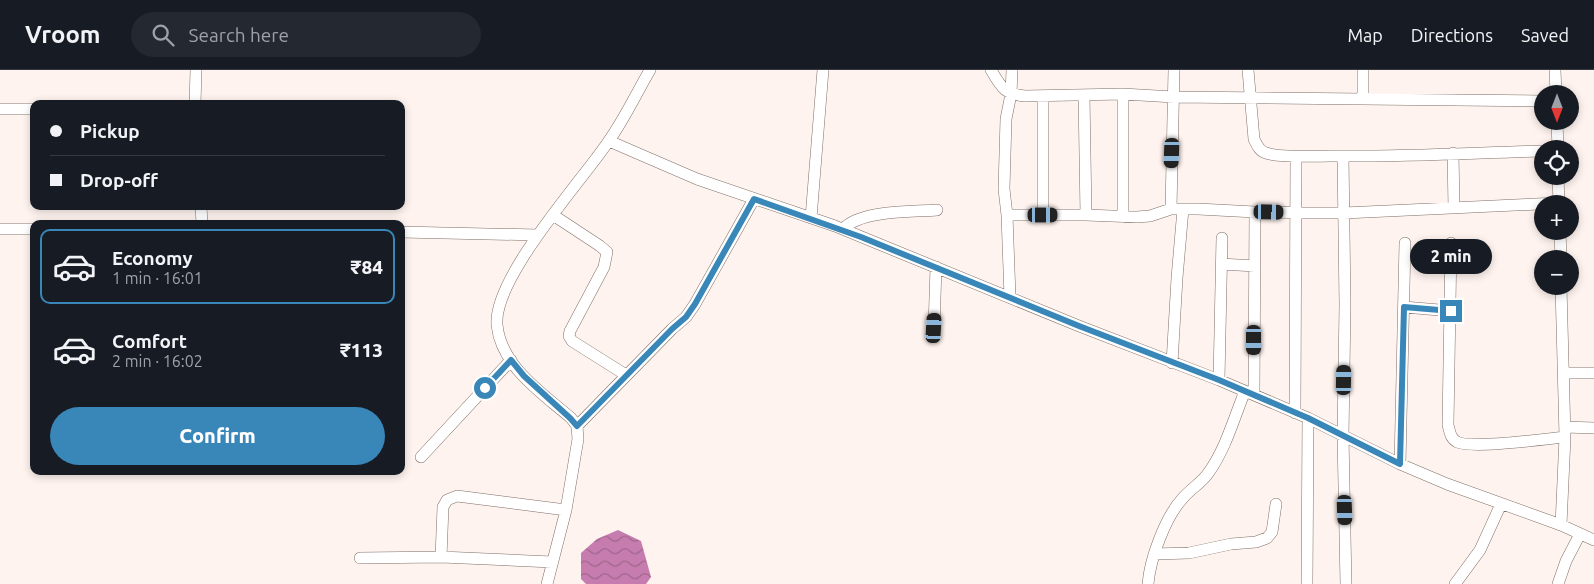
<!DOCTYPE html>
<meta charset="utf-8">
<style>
:root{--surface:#171b24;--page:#242831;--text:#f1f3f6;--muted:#9ea1a6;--line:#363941;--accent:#3987b9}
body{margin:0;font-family:Ubuntu,sans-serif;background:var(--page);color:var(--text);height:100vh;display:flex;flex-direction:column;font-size:19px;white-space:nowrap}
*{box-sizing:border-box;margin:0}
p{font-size:16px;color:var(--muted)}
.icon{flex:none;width:28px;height:28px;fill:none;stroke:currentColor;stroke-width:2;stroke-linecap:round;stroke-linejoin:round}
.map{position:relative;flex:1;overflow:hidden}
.drawer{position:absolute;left:30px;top:150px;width:375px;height:255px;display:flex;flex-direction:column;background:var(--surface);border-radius:10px;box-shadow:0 2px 8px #0003}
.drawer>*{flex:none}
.guide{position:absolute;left:30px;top:30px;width:375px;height:110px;border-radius:10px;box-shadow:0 2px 8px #0003;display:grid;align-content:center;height:110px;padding:0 20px;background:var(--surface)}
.needle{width:32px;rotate:180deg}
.fabs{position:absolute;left:1534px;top:15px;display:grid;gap:10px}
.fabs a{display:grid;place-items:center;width:45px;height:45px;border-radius:50%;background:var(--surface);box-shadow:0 2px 8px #0003;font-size:25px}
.end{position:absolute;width:22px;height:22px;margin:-11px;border:6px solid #3987b9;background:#fff;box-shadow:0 0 0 2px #fff}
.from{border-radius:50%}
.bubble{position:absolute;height:35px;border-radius:18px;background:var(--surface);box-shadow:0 2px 8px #0003;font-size:16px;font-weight:800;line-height:35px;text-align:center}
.car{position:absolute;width:15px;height:30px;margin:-15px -8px;border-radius:6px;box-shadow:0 0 4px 1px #0007;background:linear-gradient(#222 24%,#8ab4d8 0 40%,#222 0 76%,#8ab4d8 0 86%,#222 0)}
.guide b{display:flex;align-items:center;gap:18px;height:48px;font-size:19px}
.guide b+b{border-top:1px solid var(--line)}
.guide i{width:12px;height:12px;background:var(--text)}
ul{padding:9px 0 0;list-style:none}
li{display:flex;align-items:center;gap:15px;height:75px;margin:0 10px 8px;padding:0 10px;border:2px solid transparent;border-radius:10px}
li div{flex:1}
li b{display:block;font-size:19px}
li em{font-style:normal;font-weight:800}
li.active{border-color:var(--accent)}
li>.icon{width:45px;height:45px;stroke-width:1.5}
.primary-button{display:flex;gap:10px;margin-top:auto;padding:10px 20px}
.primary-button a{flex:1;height:58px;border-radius:30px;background:var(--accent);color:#fff;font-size:20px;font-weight:800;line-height:58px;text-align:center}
header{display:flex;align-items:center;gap:30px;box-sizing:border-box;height:70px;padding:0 25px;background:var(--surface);border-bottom:1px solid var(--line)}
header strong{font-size:24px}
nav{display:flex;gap:28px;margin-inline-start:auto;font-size:18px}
.search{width:350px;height:45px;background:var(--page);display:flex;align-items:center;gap:12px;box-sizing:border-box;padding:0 18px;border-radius:28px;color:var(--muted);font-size:19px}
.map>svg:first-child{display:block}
.water{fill:url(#water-waves)}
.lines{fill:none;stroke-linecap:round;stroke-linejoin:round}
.street-casing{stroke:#7f6f67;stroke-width:12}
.street{stroke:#fff;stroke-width:11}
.route{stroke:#3987b9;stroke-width:6}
</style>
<header>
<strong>Vroom</strong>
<div class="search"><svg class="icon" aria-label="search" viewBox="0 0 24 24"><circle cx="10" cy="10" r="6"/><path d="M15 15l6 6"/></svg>Search here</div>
<nav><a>Map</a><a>Directions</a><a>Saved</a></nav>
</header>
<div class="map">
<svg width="1594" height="514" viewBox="0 0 1594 514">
<defs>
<pattern id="water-waves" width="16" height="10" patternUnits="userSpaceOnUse" patternTransform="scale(1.25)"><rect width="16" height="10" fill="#c67cae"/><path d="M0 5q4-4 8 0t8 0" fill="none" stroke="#a1668e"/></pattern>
</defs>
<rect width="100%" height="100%" fill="#fef3ee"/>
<!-- water -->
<path class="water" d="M 618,460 L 641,471 L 651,507 L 646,514 L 586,514 L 581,509 L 581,483 L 597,469 Z"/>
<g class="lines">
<defs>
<path id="street" d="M 991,0 C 1001,17 1004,24 1025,26 L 1123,24 L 1174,27 L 1542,31
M 1248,0 L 1254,69 C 1257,75 1259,81 1266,83 C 1280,88 1315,86 1331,86 C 1402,87 1472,83 1542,81
M 1363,0 L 1363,29
M 1555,0 L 1556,24
M 1123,24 L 1123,147
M 1084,25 L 1086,145
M 195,34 L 196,0
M 0,39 L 34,39
M 1557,51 L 1558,79
M 609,71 L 697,109 L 835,156 L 1079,256 L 1219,310 L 1308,348 L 1400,394 L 1447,414 L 1561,455 L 1594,470
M 1453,83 L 1454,138
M 1343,86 L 1345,235 L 1343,366 L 1346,514
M 1558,106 L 1559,134
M 201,136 L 202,154
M 1171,139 L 1174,0
M 553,145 L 600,176 L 607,182 L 604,197 L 570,261 L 569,266 L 572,271 L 626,305
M 1007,145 L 1086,145 L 1137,147 L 1150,146 L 1171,139 L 1198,139 L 1255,142 L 1344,143 L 1559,133
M 1043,145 L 1043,27
M 811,148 L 823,0
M 0,159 L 34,159
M 843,159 C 861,140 911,142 937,140
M 1560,161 L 1561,189
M 401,162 L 538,165
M 1451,173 L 1448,355 C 1450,362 1450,368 1457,372 C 1471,379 1546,369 1565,367
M 1221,194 L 1255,196
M 1010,227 L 1007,145 L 1004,119 L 1006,49 L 1011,24 L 1012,0
M 1404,237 L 1451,241
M 934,258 L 936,197
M 1172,293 L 1177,208 L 1183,139
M 1564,303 L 1594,303
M 1219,310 L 1222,168
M 1254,325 L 1255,142
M 1295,343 L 1296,86
M 577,356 L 672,259 L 686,247 L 695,234 L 754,129
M 1565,357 L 1594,358
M 421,387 L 511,290
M 1400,394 L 1405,173
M 1561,455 L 1565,367 L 1561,216
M 1154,484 L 1189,483 L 1231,474 L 1256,472 L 1267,468 L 1272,462 L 1276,434
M 441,487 L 443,437 L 447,430 L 457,426 L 566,440
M 360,488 L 441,487 L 552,492
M 547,514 L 566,440 L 578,369 L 577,356 L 571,348 C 542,323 501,296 497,255 C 493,208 581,112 608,72 C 624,50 636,24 650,0
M 1148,514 C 1150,489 1165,448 1182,429 C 1190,419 1202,413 1209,402 C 1226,378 1234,348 1245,321
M 1307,514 L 1308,348
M 1455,514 L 1480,480 L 1501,434
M 1558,514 L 1566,491 L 1580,464"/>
</defs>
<!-- street casing -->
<use href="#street" class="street-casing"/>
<!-- street -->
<use href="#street" class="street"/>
</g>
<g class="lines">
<!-- route -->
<path class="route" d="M 485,318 L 511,290 L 524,306 L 570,348 L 577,356 L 672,259 L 686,247 L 695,234 L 754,129 L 861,167 L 1079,256 L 1219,310 L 1308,348 L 1400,394 L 1404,237 L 1451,241"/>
</g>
</svg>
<div class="fabs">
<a><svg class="needle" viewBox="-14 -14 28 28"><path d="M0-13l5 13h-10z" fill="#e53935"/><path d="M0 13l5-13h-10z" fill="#9ea1a6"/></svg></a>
<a><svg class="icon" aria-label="locate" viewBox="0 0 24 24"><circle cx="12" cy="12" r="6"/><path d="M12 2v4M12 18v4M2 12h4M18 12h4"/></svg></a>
<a>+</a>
<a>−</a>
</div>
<i class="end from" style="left:485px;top:318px"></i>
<i class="end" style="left:1451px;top:241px"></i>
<div class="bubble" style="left:1410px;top:169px;width:82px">2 min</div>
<i class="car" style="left:1172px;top:83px;rotate:182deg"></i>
<i class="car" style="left:1269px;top:142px;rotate:91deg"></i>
<i class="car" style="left:1043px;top:145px;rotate:90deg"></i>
<i class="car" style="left:934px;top:258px;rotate:3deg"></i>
<i class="car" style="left:1254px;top:270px;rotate:180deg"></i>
<i class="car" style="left:1344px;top:310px;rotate:1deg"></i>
<i class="car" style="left:1345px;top:440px;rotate:178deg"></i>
<div class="guide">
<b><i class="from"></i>Pickup</b>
<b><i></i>Drop-off</b>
</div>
<section class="drawer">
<ul>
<li class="active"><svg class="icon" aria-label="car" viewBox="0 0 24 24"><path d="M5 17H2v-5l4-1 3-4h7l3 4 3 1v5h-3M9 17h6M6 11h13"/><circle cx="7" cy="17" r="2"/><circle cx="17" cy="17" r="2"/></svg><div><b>Economy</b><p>1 min · 16:01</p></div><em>₹84</em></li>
<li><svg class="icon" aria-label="car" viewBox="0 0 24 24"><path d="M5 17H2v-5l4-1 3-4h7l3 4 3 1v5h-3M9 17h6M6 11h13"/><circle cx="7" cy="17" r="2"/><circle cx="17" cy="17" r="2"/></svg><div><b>Comfort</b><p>2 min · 16:02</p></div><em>₹113</em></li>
</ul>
<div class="primary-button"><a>Confirm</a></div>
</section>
</div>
